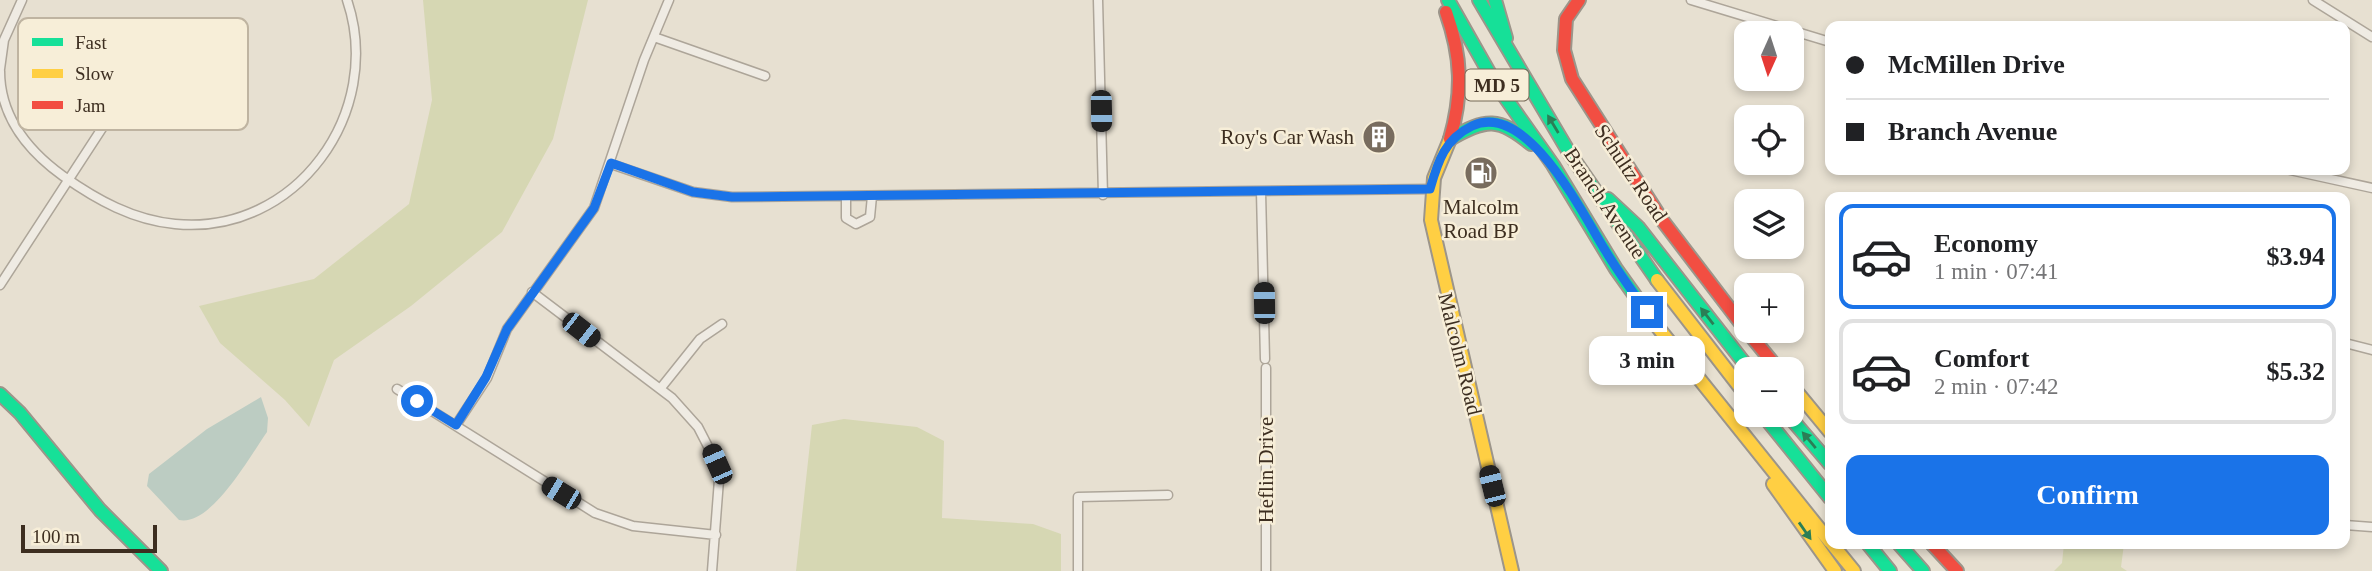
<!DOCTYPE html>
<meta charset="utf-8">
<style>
:root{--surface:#fff;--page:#f2f2f2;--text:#202124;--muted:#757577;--line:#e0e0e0;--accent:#1a73e8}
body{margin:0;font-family:Georgia,serif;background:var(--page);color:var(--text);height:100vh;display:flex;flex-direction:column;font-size:26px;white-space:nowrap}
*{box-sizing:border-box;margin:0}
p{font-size:23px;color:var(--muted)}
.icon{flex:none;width:38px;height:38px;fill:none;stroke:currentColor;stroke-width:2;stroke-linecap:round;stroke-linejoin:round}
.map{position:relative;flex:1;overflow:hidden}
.sheet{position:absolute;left:1825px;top:192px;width:525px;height:357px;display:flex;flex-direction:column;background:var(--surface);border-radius:14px;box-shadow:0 4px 10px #0003}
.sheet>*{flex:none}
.hud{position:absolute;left:1825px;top:21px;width:525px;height:154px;border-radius:14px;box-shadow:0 4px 10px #0003;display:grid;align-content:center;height:154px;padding:0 21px;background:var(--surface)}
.needle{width:46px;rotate:183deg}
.controls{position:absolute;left:1734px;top:21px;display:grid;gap:14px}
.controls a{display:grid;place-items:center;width:70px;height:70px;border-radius:14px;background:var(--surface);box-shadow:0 4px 10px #0003;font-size:35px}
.scale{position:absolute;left:21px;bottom:18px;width:136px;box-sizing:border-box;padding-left:7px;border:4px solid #3d2e20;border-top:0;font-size:19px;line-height:24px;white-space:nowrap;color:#3d2e20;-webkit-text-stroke:5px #f7eed8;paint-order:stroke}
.end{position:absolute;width:32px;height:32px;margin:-16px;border:9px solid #1a73e8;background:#fff;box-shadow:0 0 0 4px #fff}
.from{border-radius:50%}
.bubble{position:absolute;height:49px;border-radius:14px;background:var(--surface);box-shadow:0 4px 10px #0003;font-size:23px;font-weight:800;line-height:49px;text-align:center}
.car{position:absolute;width:21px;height:42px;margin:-21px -10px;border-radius:9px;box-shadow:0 0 5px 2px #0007;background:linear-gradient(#222 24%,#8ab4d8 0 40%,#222 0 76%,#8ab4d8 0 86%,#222 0)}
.hud b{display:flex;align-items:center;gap:24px;height:66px;font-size:26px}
.hud b+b{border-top:2px solid var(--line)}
.hud i{width:18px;height:18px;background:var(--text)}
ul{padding:12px 0 0;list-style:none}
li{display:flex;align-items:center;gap:21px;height:105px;margin:0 14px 10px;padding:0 7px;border:4px solid var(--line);border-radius:14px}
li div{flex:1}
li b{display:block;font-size:26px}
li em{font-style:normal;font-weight:800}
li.current{border-color:var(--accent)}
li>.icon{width:63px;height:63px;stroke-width:1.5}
.action{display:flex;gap:14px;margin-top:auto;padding:14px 21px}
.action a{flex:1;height:80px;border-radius:14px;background:var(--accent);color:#fff;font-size:28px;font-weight:800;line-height:80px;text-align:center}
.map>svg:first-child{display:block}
.green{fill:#d6d7b3}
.water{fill:#bcccc2}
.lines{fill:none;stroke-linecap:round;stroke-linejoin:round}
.street-casing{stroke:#ada599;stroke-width:11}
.fast-casing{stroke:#9c958a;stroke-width:16}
.slow-casing{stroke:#9c958a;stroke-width:16}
.jam-casing{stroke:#9c958a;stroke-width:16}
.street{stroke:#efebe3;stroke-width:8}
.fast{stroke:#16e098;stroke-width:12}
.slow{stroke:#ffcf43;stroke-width:12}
.jam{stroke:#f24e42;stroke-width:12}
.oneway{fill:#2b7e56}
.route{stroke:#1a73e8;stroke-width:9}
.labels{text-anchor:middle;stroke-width:5;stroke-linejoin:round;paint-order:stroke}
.shield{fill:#f7eed8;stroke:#756857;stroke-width:2}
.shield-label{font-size:19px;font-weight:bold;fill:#3d2e20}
.poi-label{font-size:21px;fill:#3d2e20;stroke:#f7eed8;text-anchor:end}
.street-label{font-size:21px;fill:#3d2e20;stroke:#f7eed8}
.key{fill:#f7eed8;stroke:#bfb4a1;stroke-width:2}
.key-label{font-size:19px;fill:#3d2e20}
</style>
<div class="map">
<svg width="2372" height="571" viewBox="0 0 2372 571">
<rect width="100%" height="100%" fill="#e7e0d1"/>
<!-- green -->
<path class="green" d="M 423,0 L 588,0 L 553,139 L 502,232 L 411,306 L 334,360 L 309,427 L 285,400 L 220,343 L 199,306 L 314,279 L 409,204 L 432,100 Z
M 844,419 L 917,427 L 944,441 L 942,518 L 1033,524 L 1061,534 L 1061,571 L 796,571 L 812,425 Z
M 2064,544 L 2124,544 L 2121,567 L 2127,571 L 2054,571 L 2062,563 Z"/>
<!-- water -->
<path class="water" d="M 261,397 L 268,418 L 267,432 C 250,456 211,527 179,520 L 147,486 L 149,474 L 207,429 Z"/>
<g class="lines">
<defs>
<path id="street" d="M 1098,0 L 1103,195
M 1691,0 L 1830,42
M 2313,0 L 2372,37
M 654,37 L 765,76
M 0,69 L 4,40 L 22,0
M 0,71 C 0,116 27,150 63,176 C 97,200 133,220 175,224 C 296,236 385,112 347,0
M 611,164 L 693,192 L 732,197 L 1430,189
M 2290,170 L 2372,188
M 1261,192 L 1265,359
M 846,196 L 846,218 L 856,224 L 870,217 L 872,196
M 0,285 L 110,116 C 138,84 173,64 216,75
M 532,292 L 672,398 L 698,427 L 717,464 L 719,480 L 712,571
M 2345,343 L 2372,350
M 1266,368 L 1266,571
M 397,389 L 595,513 L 633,526 L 716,535
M 660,389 L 700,339 L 722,324
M 456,425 L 487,378 L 507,329 L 594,208 L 644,60 L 669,0
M 2345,525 L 2372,527
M 1078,571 L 1078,497 L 1168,495"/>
<path id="fast" d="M 1448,0 L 1495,83 L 1553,165 L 1616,269 L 1656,325
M 1479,0 L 1570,154 L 1657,280
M 1495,0 L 1506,38
M 1450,139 C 1486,118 1499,117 1531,144
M 1608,199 L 1638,227 L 1749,369
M 0,394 L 20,413 L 100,510 L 161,571
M 1763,415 L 1830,498
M 1788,415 L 1830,464
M 1868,544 L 1890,571
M 1899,544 L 1923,571"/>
<path id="slow" d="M 1450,139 L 1434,178 L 1431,220 L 1512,571
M 1657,280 L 1746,395
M 1656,325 L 1830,542
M 1792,386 L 1830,432
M 1773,484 L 1835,571
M 1832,544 L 1854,571"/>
<path id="jam" d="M 1579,0 L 1566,19 L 1564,50 L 1572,79 L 1662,220 L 1746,330
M 1446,12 C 1462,57 1463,93 1450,139
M 1747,331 L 1778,369
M 1932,544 L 1957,571"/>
</defs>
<!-- street casing -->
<use href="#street" class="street-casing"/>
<!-- fast casing -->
<use href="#fast" class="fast-casing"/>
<!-- slow casing -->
<use href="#slow" class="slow-casing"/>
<!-- jam casing -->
<use href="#jam" class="jam-casing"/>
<!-- street -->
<use href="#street" class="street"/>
<!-- fast -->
<use href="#fast" class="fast"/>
<!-- slow -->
<use href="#slow" class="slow"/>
<!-- jam -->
<use href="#jam" class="jam"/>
</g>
<!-- one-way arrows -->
<defs><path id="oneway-solid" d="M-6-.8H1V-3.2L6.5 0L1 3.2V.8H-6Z" transform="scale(1.75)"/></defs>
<g class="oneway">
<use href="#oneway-solid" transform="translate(1553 124) rotate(-121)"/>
<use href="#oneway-solid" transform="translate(1707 316) rotate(-128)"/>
<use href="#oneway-solid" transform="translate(1809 440) rotate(-130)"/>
<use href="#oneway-solid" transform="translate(1805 531) rotate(55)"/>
</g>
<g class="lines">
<!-- route -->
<path class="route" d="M 417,401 L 456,425 L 486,377 L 507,329 L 594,208 L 611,163 L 693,192 L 732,197 L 1430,189 C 1438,161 1445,139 1472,126 C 1527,100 1582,213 1605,250 C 1618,272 1633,292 1647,312"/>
</g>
<!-- icons -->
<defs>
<symbol id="building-disc" viewBox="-11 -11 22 22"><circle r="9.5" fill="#786c5e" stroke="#f7eed8"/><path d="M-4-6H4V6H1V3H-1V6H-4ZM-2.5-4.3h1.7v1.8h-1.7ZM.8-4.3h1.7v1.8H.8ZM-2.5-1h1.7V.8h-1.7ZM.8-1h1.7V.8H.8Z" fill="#fff"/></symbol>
<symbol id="fuel-disc" viewBox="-11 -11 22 22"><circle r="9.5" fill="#786c5e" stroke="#f7eed8"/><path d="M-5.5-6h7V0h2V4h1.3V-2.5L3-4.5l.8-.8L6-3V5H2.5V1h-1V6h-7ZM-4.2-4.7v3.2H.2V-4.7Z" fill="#fff"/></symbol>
</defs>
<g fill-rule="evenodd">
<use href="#building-disc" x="1360" y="118" width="38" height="38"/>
<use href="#fuel-disc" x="1462" y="154" width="38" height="38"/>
</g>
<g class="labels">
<!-- shield labels -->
<rect class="shield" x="1465.5" y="69.5" width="63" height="31" rx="5"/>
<g class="shield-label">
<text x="1497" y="92">MD 5</text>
</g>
<!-- poi labels -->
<g class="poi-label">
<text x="1354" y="144">Roy's Car Wash</text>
<text x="1481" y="214" text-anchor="middle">Malcolm<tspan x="1481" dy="24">Road BP</tspan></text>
</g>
<!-- street labels -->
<g class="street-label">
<text transform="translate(1631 173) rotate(56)" y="7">Schultz Road</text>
<text transform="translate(1605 203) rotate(56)" y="7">Branch Avenue</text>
<text transform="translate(1460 354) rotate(76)" y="7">Malcolm Road</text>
<text transform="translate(1266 470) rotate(-90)" y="7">Heflin Drive</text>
</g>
</g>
<!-- legend -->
<rect x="18" y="18" width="230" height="112" rx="10" class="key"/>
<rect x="32" y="38" width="31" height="8" fill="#16e098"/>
<rect x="32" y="69" width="31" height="9" fill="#ffcf43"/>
<rect x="32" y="101" width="31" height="8" fill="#f24e42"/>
<g class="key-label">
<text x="75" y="49">Fast</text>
<text x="75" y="80">Slow</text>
<text x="75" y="112">Jam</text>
</g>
</svg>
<div class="controls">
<a><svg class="needle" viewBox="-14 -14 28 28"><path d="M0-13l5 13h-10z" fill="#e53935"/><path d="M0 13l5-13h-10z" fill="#757577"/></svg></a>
<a><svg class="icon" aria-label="locate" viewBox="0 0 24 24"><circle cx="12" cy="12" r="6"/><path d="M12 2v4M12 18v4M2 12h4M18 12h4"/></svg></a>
<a><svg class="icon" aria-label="layers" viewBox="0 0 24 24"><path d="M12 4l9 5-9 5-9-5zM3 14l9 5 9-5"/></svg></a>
<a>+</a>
<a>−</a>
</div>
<div class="scale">100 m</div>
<i class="end from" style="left:417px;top:401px"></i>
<i class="end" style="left:1647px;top:312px"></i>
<div class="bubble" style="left:1589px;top:336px;width:116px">3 min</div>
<i class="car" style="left:1101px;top:111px;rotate:179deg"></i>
<i class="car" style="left:1264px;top:303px;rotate:359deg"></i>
<i class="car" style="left:581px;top:330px;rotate:128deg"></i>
<i class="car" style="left:717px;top:464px;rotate:336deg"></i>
<i class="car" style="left:1492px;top:486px;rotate:346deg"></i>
<i class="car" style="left:561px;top:493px;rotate:301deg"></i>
<div class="hud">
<b><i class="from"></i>McMillen Drive</b>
<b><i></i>Branch Avenue</b>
</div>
<section class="sheet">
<ul>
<li class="current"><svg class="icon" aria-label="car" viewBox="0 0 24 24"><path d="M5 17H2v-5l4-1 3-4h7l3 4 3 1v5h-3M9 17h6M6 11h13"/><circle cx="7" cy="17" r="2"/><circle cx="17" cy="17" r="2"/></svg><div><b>Economy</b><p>1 min · 07:41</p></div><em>$3.94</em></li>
<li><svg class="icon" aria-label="car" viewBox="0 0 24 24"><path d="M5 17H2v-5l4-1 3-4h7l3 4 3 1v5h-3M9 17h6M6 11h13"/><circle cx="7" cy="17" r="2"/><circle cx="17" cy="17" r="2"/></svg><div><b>Comfort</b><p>2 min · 07:42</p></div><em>$5.32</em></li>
</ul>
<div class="action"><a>Confirm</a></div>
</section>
</div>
